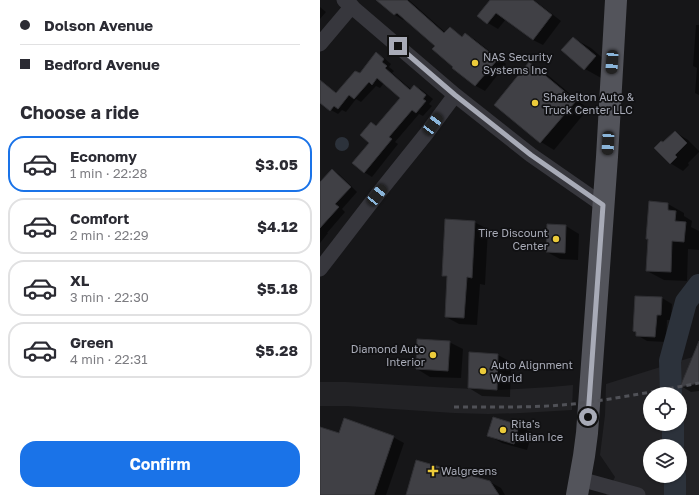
<!DOCTYPE html>
<meta charset="utf-8">
<style>
:root{--surface:#fff;--page:#f7f7f7;--text:#2b2b33;--muted:#7c7c81;--line:#e1e1e2;--accent:#1a73e8}
body{margin:0;font-family:"Golos Text",sans-serif;background:var(--page);color:var(--text);height:100vh;display:flex;flex-direction:column;font-size:15px;white-space:nowrap}
*{box-sizing:border-box;margin:0}
p{font-size:13px;color:var(--muted)}
.icon{flex:none;width:22px;height:22px;fill:none;stroke:currentColor;stroke-width:2;stroke-linecap:round;stroke-linejoin:round}
.map{position:relative;flex:1;overflow:hidden}
.panel{display:flex;flex-direction:column;background:var(--surface);width:320px}
.panel>*{flex:none}
.top-card{display:grid;align-content:center;height:88px;padding:0 20px;background:var(--surface)}
.controls{position:absolute;left:323px;top:387px;display:grid;gap:8px}
.controls a{display:grid;place-items:center;width:44px;height:44px;border-radius:50%;background:var(--surface);box-shadow:0 1px 3px #0004;font-size:20px}
.end{position:absolute;width:18px;height:18px;margin:-9px;border:5px solid #a8abb7;background:#111;box-shadow:0 0 0 2px #111}
.from{border-radius:50%}
.car{position:absolute;width:12px;height:24px;margin:-12px -6px;border-radius:5px;box-shadow:0 0 3px 1px #0007;background:linear-gradient(#222 24%,#8ab4d8 0 40%,#222 0 76%,#8ab4d8 0 86%,#222 0)}
.top-card b{display:flex;align-items:center;gap:14px;height:38px;font-size:15px}
.top-card b+b{border-top:1px solid var(--line)}
.top-card i{width:10px;height:10px;background:var(--text)}
ul{padding:0;list-style:none}
li{display:flex;align-items:center;gap:12px;height:56px;margin:0 8px 6px;padding:0 12px;border:2px solid var(--line);border-radius:16px}
li div{flex:1}
li b{display:block;font-size:15px}
li em{font-style:normal;font-weight:700}
li.active{border-color:var(--accent)}
li>.icon{width:36px;height:36px;stroke-width:1.5}
h2{padding:0 20px;font-size:18px;line-height:48px}
.action{display:flex;gap:8px;margin-top:auto;padding:8px 20px}
.action a{flex:1;height:46px;border-radius:16px;background:var(--accent);color:#fff;font-size:16px;font-weight:700;line-height:46px;text-align:center}
main{display:flex;flex:1;min-height:0}
.map>svg:first-child{display:block}
.built{fill:#222225;fill-rule:evenodd}
.water{fill:#2c323b}
.shadow{fill:#0007}
.lines{fill:none;stroke-linecap:round;stroke-linejoin:round}
.river{stroke:#2c323b;stroke-width:22}
.building{fill:#404045;stroke:#303034}
.minor{stroke:#37373d;stroke-width:15}
.primary{stroke:#53545b;stroke-width:22}
.rail{stroke:#505157;stroke-width:3;stroke-dasharray:5 4;stroke-linecap:butt}
.route{stroke:#a8abb7;stroke-width:5}
.poi-dot{fill:#eccb3a;stroke:#111113;stroke-width:1.5}
.labels{text-anchor:middle;stroke-width:3.5;stroke-linejoin:round;paint-order:stroke}
.poi-label{font-size:11px;fill:#a8abb7;stroke:#111113;text-anchor:start}
</style>
<main>
<section class="panel">
<div class="top-card">
<b><i class="from"></i>Dolson Avenue</b>
<b><i></i>Bedford Avenue</b>
</div>
<h2>Choose a ride</h2>
<ul>
<li class="active"><svg class="icon" aria-label="car" viewBox="0 0 24 24"><path d="M5 17H2v-5l4-1 3-4h7l3 4 3 1v5h-3M9 17h6M6 11h13"/><circle cx="7" cy="17" r="2"/><circle cx="17" cy="17" r="2"/></svg><div><b>Economy</b><p>1 min · 22:28</p></div><em>$3.05</em></li>
<li><svg class="icon" aria-label="car" viewBox="0 0 24 24"><path d="M5 17H2v-5l4-1 3-4h7l3 4 3 1v5h-3M9 17h6M6 11h13"/><circle cx="7" cy="17" r="2"/><circle cx="17" cy="17" r="2"/></svg><div><b>Comfort</b><p>2 min · 22:29</p></div><em>$4.12</em></li>
<li><svg class="icon" aria-label="car" viewBox="0 0 24 24"><path d="M5 17H2v-5l4-1 3-4h7l3 4 3 1v5h-3M9 17h6M6 11h13"/><circle cx="7" cy="17" r="2"/><circle cx="17" cy="17" r="2"/></svg><div><b>XL</b><p>3 min · 22:30</p></div><em>$5.18</em></li>
<li><svg class="icon" aria-label="car" viewBox="0 0 24 24"><path d="M5 17H2v-5l4-1 3-4h7l3 4 3 1v5h-3M9 17h6M6 11h13"/><circle cx="7" cy="17" r="2"/><circle cx="17" cy="17" r="2"/></svg><div><b>Green</b><p>4 min · 22:31</p></div><em>$5.28</em></li>
</ul>
<div class="action"><a>Confirm</a></div>
</section>
<div class="map">
<svg width="379" height="495" viewBox="0 0 379 495">
<rect width="100%" height="100%" fill="#161618"/>
<!-- built -->
<path class="built" d="M 379,355 L 379,495 L 286,495 L 295,477 L 280,455 L 285,415 L 286,384 ZM 330,394 L 360,394 L 360,424 L 330,424 ZM 330,446 L 360,446 L 360,476 L 330,476 Z
M 0,382 L 26,382 L 133,388 L 177,390 L 231,387 L 253,385 L 252,410 L 201,413 L 168,414 L 134,413 L 27,406 L 0,406 Z"/>
<!-- water -->
<path class="water" d="M15 144a7 7 0 1 1 14 0a7 7 0 1 1-14 0Z"/>
<!-- shadow -->
<path class="shadow" d="M 58,0 L 89,0 L 126,33 L 130,28 L 143,37 L 145,34 L 154,39 L 186,64 L 165,91 L 156,86 L 134,68 L 135,67 L 117,46 L 85,18 L 83,20 L 75,15 Z
M 171,0 L 214,0 L 241,21 L 223,45 L 213,40 L 186,19 L 178,29 L 168,23 Z
M 0,7 L 6,12 L 0,19 Z
M 376,25 L 379,25 L 379,95 L 375,93 L 377,68 L 373,66 Z
M 253,38 L 271,48 L 293,67 L 283,79 L 265,69 L 243,50 Z
M 57,54 L 64,58 L 71,64 L 69,67 L 74,71 L 72,73 L 92,90 L 95,86 L 102,90 L 113,99 L 109,104 L 112,106 L 103,116 L 99,114 L 75,142 L 78,144 L 52,177 L 44,172 L 51,143 L 57,127 L 81,98 L 64,83 L 60,88 L 56,86 L 41,102 L 36,99 L 26,112 L 22,110 L 18,114 L 11,110 L 0,101 L 0,82 L 7,86 L 17,93 L 40,75 Z
M 210,64 L 223,71 L 268,109 L 234,150 L 221,142 L 175,104 Z
M 355,132 L 368,140 L 379,151 L 379,152 L 368,163 L 369,165 L 363,171 L 350,163 L 344,143 Z
M 12,170 L 19,174 L 37,192 L 22,209 L 25,212 L 7,233 L 8,233 L 0,243 L 0,188 Z
M 348,204 L 364,213 L 364,216 L 372,221 L 371,227 L 379,231 L 379,250 L 368,249 L 367,281 L 344,280 L 327,271 L 329,239 Z
M 154,222 L 168,229 L 165,285 L 160,284 L 157,325 L 139,324 L 126,317 L 128,278 L 123,275 Z
M 228,225 L 246,226 L 259,234 L 258,260 L 240,259 L 227,252 Z
M 342,298 L 352,304 L 351,320 L 347,320 L 346,342 L 327,341 L 317,335 Z
M 129,342 L 143,349 L 141,378 L 110,377 L 97,369 Z
M 379,342 L 379,391 L 371,392 L 361,386 Z
M 150,353 L 178,355 L 191,362 L 190,397 L 162,396 L 149,388 Z
M 174,418 L 199,426 L 212,433 L 207,450 L 182,443 L 168,435 Z
M 0,428 L 19,435 L 73,437 L 84,443 L 66,495 L 0,495 Z
M 170,482 L 181,488 L 185,495 L 87,495 Z"/>
<g class="lines">
<!-- river -->
<path class="river" d="M 351,394 L 350,361 L 366,302 L 379,285
M 353,424 L 353,446
M 355,476 L 355,494"/>
</g>
<!-- building -->
<path class="building" d="M 56,0 L 87,0 L 124,33 L 130,27 L 142,37 L 145,33 L 178,59 L 155,86 L 132,68 L 133,67 L 112,49 L 115,46 L 77,13 L 74,15 Z
M 170,0 L 213,0 L 232,15 L 213,40 L 176,13 L 167,24 L 157,16 Z
M 253,37 L 276,56 L 264,70 L 241,50 Z
M 56,52 L 64,59 L 62,62 L 67,66 L 65,68 L 90,90 L 94,85 L 106,95 L 103,99 L 106,101 L 96,113 L 92,110 L 69,137 L 72,139 L 44,173 L 32,163 L 49,143 L 40,135 L 51,122 L 56,126 L 80,98 L 57,78 L 52,85 L 49,82 L 34,99 L 29,95 L 18,109 L 14,106 L 10,111 L 0,103 L 0,80 L 16,93 L 35,71 L 40,73 Z
M 209,62 L 256,101 L 220,143 L 174,105 Z
M 355,131 L 367,143 L 355,155 L 357,157 L 350,164 L 334,148 L 341,141 L 343,142 Z
M 12,169 L 31,187 L 15,204 L 19,207 L 0,228 L 0,182 Z
M 329,201 L 348,203 L 348,210 L 356,211 L 355,221 L 366,222 L 364,242 L 352,241 L 351,272 L 326,271 L 328,239 L 326,239 Z
M 125,219 L 155,221 L 152,278 L 147,277 L 144,318 L 125,317 L 127,276 L 122,276 Z
M 227,224 L 246,225 L 245,253 L 226,252 Z
M 315,296 L 342,297 L 341,315 L 337,315 L 335,337 L 316,336 L 316,332 L 313,331 Z
M 97,339 L 130,341 L 128,371 L 96,369 Z
M 379,341 L 379,383 L 360,387 Z
M 149,352 L 178,354 L 177,390 L 148,388 Z
M 173,417 L 199,425 L 194,444 L 167,436 Z
M 24,418 L 74,436 L 54,495 L 0,495 L 0,427 L 19,433 Z
M 96,460 L 170,481 L 179,495 L 86,495 Z"/>
<g class="lines">
<!-- minor -->
<path class="minor" d="M 24,0 L 135,95 L 211,155 L 283,205
M 0,44 L 32,6
M 0,269 L 57,195 L 106,134 L 135,95
M 260,479 L 318,495"/>
<!-- primary -->
<path class="primary" d="M 257,495 L 264,456 L 267,433 L 287,157 L 296,0"/>
<!-- rail -->
<path class="rail" d="M 134,407 C 174,407 214,408 253,404 C 295,399 337,391 379,383"/>
</g>
<g class="lines">
<!-- route -->
<path class="route" d="M 78,46 L 135,95 L 211,155 L 283,205 L 268,417"/>
</g>
<!-- markers -->
<g class="poi-dot">
<circle cx="155" cy="63" r="4"/>
<circle cx="215" cy="103" r="4"/>
<circle cx="236" cy="239" r="4"/>
<circle cx="113" cy="355" r="4"/>
<circle cx="163" cy="371" r="4"/>
<circle cx="183" cy="430" r="4"/>
<path d="M111 465h4v4h4v4h-4v4h-4v-4h-4v-4h4z"/>
</g>
<g class="labels">
<!-- poi labels -->
<g class="poi-label">
<text x="163" y="61">NAS Security<tspan x="163" dy="13">Systems Inc</tspan></text>
<text x="223" y="101">Shakelton Auto &amp;<tspan x="223" dy="13">Truck Center LLC</tspan></text>
<text x="228" y="237" text-anchor="end">Tire Discount<tspan x="228" dy="13">Center</tspan></text>
<text x="105" y="353" text-anchor="end">Diamond Auto<tspan x="105" dy="13">Interior</tspan></text>
<text x="171" y="369">Auto Alignment<tspan x="171" dy="13">World</tspan></text>
<text x="191" y="428">Rita's<tspan x="191" dy="13">Italian Ice</tspan></text>
<text x="121" y="475">Walgreens</text>
</g>
</g>
</svg>
<div class="controls">
<a><svg class="icon" aria-label="locate" viewBox="0 0 24 24"><circle cx="12" cy="12" r="6"/><path d="M12 2v4M12 18v4M2 12h4M18 12h4"/></svg></a>
<a><svg class="icon" aria-label="layers" viewBox="0 0 24 24"><path d="M12 4l9 5-9 5-9-5zM3 14l9 5 9-5"/></svg></a>
</div>
<i class="end from" style="left:268px;top:417px"></i>
<i class="end" style="left:78px;top:46px"></i>
<i class="car" style="left:292px;top:62px;rotate:184deg"></i>
<i class="car" style="left:113px;top:124px;rotate:37deg"></i>
<i class="car" style="left:288px;top:143px;rotate:183deg"></i>
<i class="car" style="left:57px;top:195px;rotate:39deg"></i>
</div>
</main>
